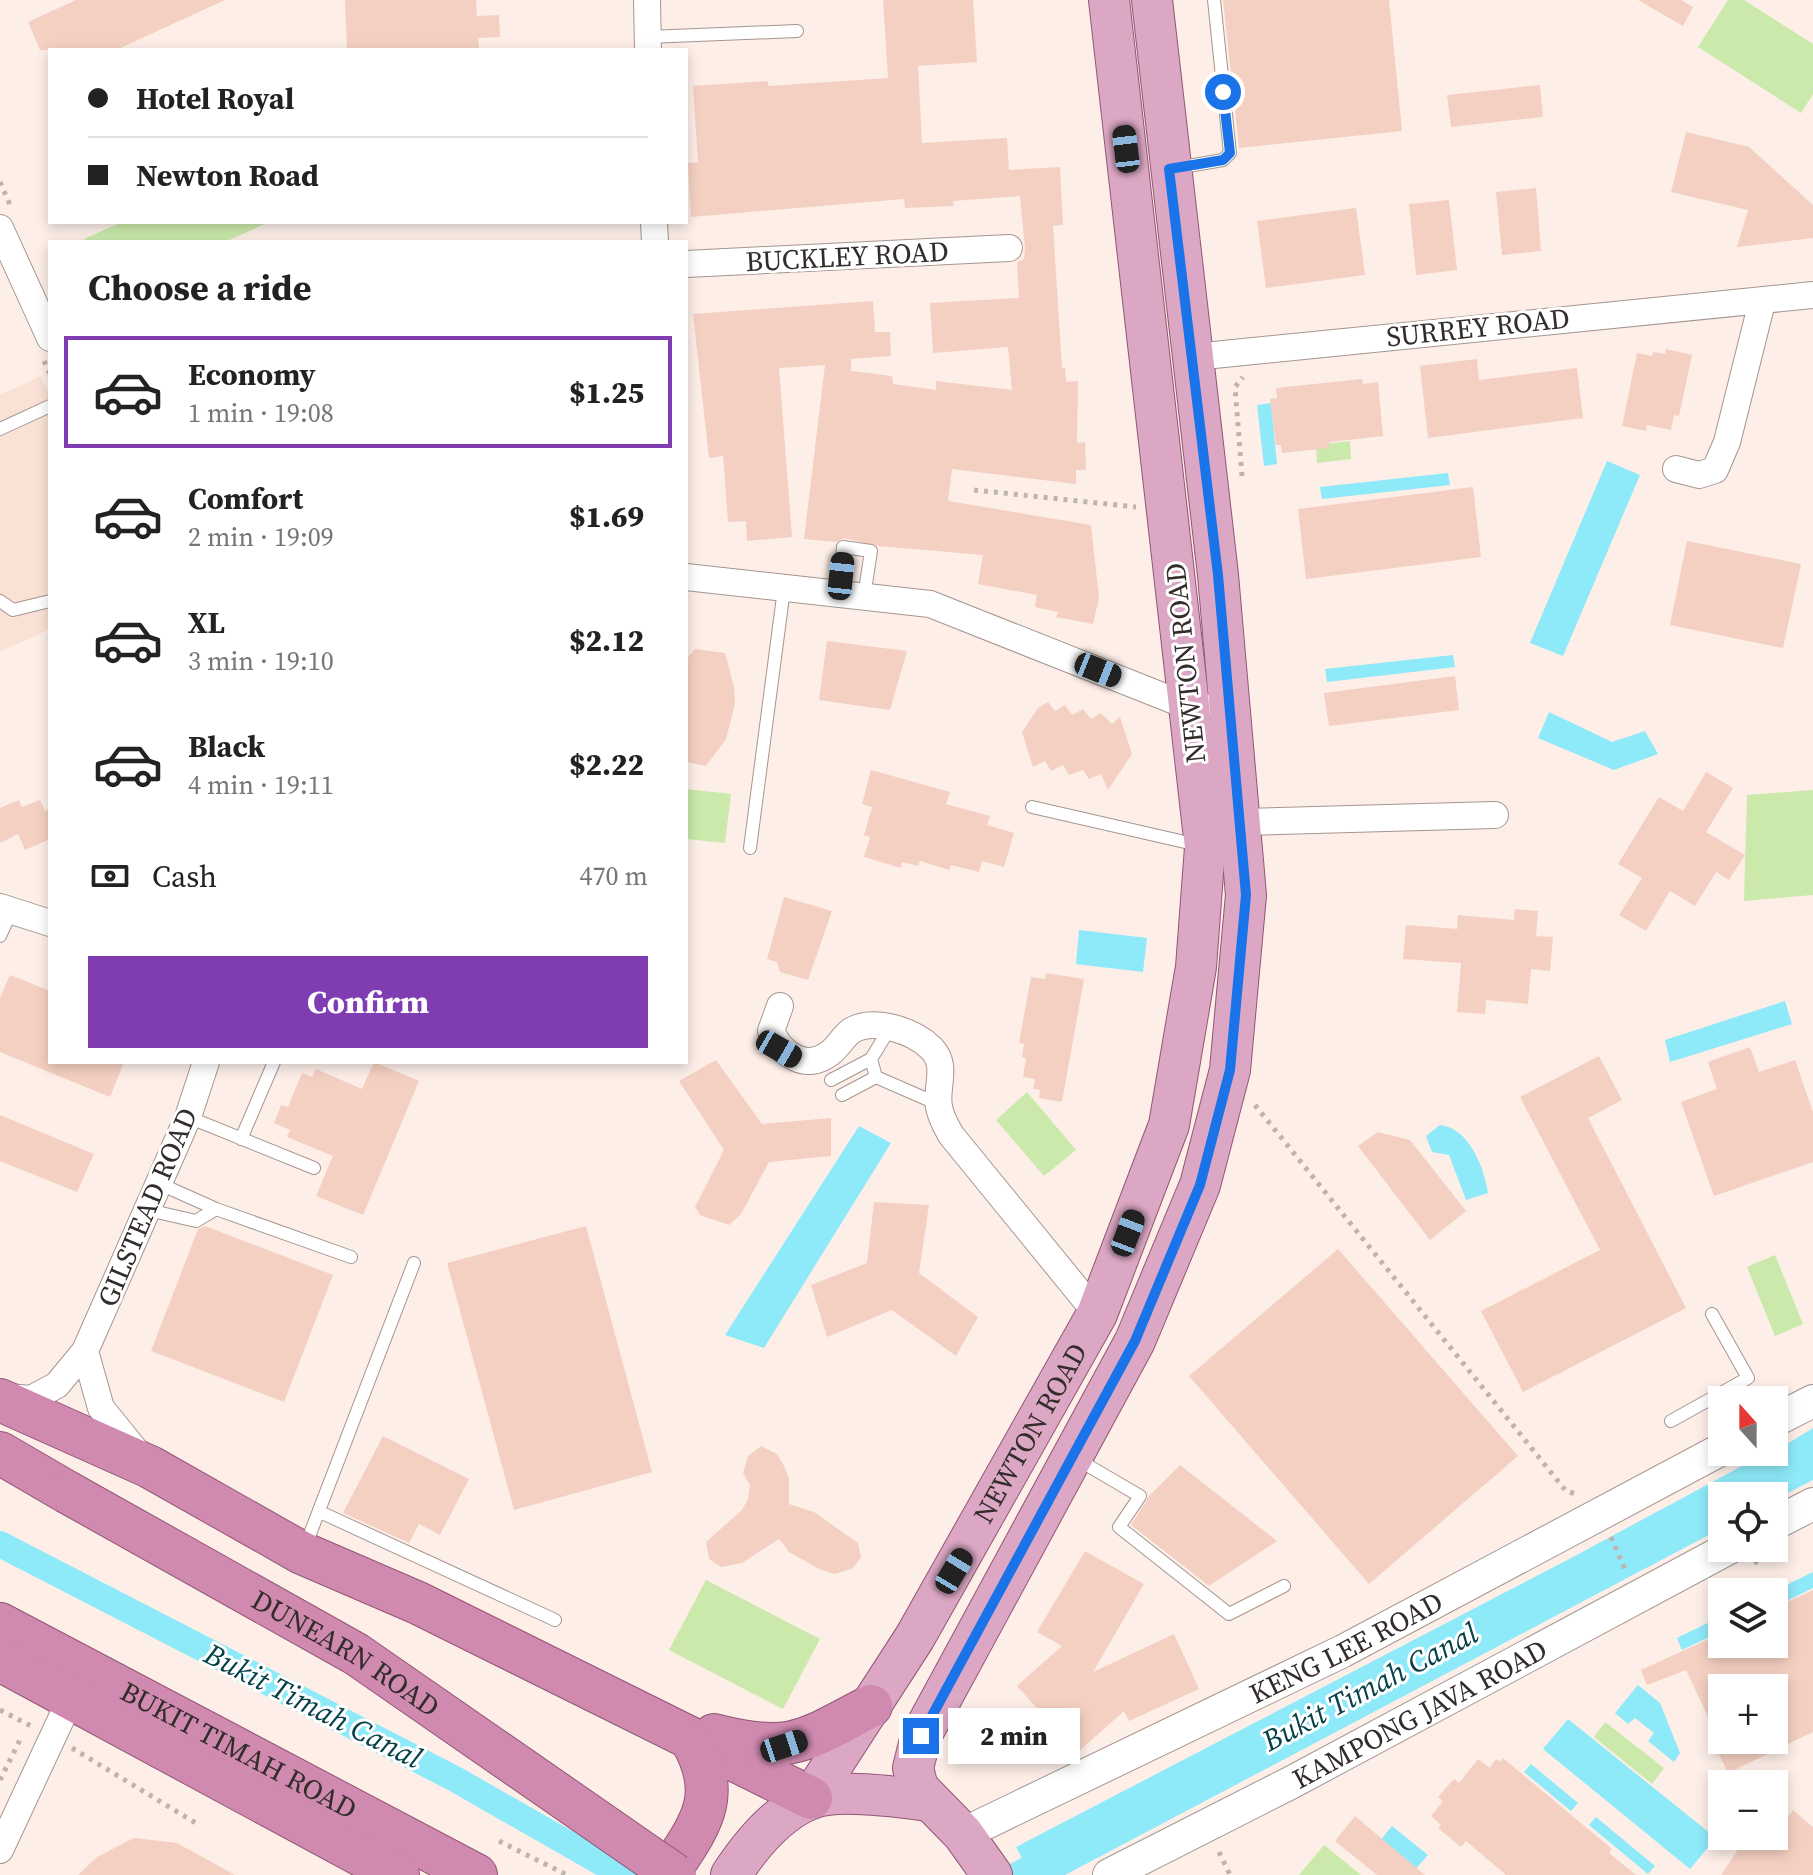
<!DOCTYPE html>
<meta charset="utf-8">
<style>
:root{--surface:#fff;--page:#f6f6f6;--text:#222;--muted:#767676;--line:#e0e0e0;--accent:#7f3db1}
body{margin:0;font-family:"Source Serif 4",serif;background:var(--page);color:var(--text);height:100vh;display:flex;flex-direction:column;font-size:30px;white-space:nowrap}
*{box-sizing:border-box;margin:0}
p{font-size:26px;color:var(--muted)}
.icon{flex:none;width:44px;height:44px;fill:none;stroke:currentColor;stroke-width:2;stroke-linecap:round;stroke-linejoin:round}
.map{position:relative;flex:1;overflow:hidden}
.drawer{position:absolute;left:48px;top:240px;width:640px;height:824px;display:flex;flex-direction:column;background:var(--surface);border-radius:0px;box-shadow:0 4px 12px #0003}
.drawer>*{flex:none}
.top-card{position:absolute;left:48px;top:48px;width:640px;height:176px;border-radius:0px;box-shadow:0 4px 12px #0003;display:grid;align-content:center;height:176px;padding:0 40px;background:var(--surface)}
.needle{width:52px;rotate:339deg}
.tools{position:absolute;left:1708px;top:1386px;display:grid;gap:16px}
.tools a{display:grid;place-items:center;width:80px;height:80px;border-radius:0px;background:var(--surface);box-shadow:0 4px 12px #0003;font-size:40px}
.end{position:absolute;width:36px;height:36px;margin:-18px;border:10px solid #1a73e8;background:#fff;box-shadow:0 0 0 4px #fff}
.from{border-radius:50%}
.bubble{position:absolute;height:56px;border-radius:0px;background:var(--surface);box-shadow:0 4px 12px #0003;font-size:26px;font-weight:800;line-height:56px;text-align:center}
.car{position:absolute;width:24px;height:48px;margin:-24px -12px;border-radius:10px;box-shadow:0 0 6px 2px #0007;background:linear-gradient(#222 24%,#8ab4d8 0 40%,#222 0 76%,#8ab4d8 0 86%,#222 0)}
.top-card b{display:flex;align-items:center;gap:28px;height:76px;font-size:30px}
.top-card b+b{border-top:2px solid var(--line)}
.top-card i{width:20px;height:20px;background:var(--text)}
ul{padding:0;list-style:none}
li{display:flex;align-items:center;gap:24px;height:112px;margin:0 16px 12px;padding:0 24px;border:4px solid transparent;border-radius:0px}
li div{flex:1}
li b{display:block;font-size:30px}
li em{font-style:normal;font-weight:800}
li.selected{border-color:var(--accent)}
li>.icon{width:72px;height:72px;stroke-width:1.5}
h2{padding:0 40px;font-size:36px;line-height:96px}
.pay{display:flex;align-items:center;gap:20px;height:88px;padding:0 40px;font-size:30px}
.pay p{margin-inline-start:auto}
.cta{display:flex;gap:16px;margin-top:auto;padding:16px 40px}
.cta a{flex:1;height:92px;border-radius:0px;background:var(--accent);color:#fff;font-size:32px;font-weight:800;line-height:92px;text-align:center}
.map>svg:first-child{display:block}
.education{fill:#f9e2d5}
.green{fill:#cae9ab}
.water{fill:#8ee9f9}
.lines{fill:none;stroke-linecap:round;stroke-linejoin:round}
.canal{stroke:#8ee9f9;stroke-width:26}
.building{fill:#f4d0c2;fill-rule:evenodd}
.service-casing{stroke:#a49690;stroke-width:14}
.minor-casing{stroke:#a49690;stroke-width:28}
.tertiary-casing{stroke:#a49690;stroke-width:34}
.primary-casing{stroke:#925674;stroke-width:42}
.trunk-casing{stroke:#925674;stroke-width:44}
.path{stroke:#bfb3ae;stroke-width:5;stroke-dasharray:4 6;stroke-linecap:butt}
.service{stroke:#fff;stroke-width:12}
.minor{stroke:#fff;stroke-width:26}
.tertiary{stroke:#fff;stroke-width:32}
.primary{stroke:#dca7c4;stroke-width:40}
.trunk{stroke:#d08ab0;stroke-width:42}
.trunk-bridge-casing{stroke:#925674;stroke-width:44;stroke-linecap:butt}
.trunk-bridge{stroke:#d08ab0;stroke-width:42}
.route{stroke:#1a73e8;stroke-width:10}
.labels{text-anchor:middle;stroke-width:6;stroke-linejoin:round;paint-order:stroke}
.street-label{font-size:28px;fill:#322c2a;stroke:#fff}
.water-label{font-size:30px;font-style:italic;fill:#06414a;stroke:#fff}
</style>
<div class="map">
<svg width="1813" height="1875" viewBox="0 0 1813 1875">
<rect width="100%" height="100%" fill="#fdeee8"/>
<!-- education -->
<path class="education" d="M 41,376 L 50,397 L 50,629 L 0,652 L 0,395 Z"/>
<!-- green -->
<path class="green" d="M 1728,0 L 1744,0 L 1813,44 L 1813,94 L 1801,113 L 1698,47 Z
M 122,222 L 269,222 L 225,242 L 85,242 L 84,239 Z
M 1350,441 L 1351,459 L 1317,463 L 1316,445 Z
M 686,789 L 731,794 L 725,843 L 686,839 Z
M 1813,790 L 1813,895 L 1744,901 L 1747,795 Z
M 1027,1092 L 1076,1150 L 1044,1176 L 996,1120 Z
M 1775,1255 L 1803,1324 L 1775,1336 L 1747,1267 Z
M 706,1580 L 820,1639 L 783,1709 L 669,1650 Z
M 1605,1722 L 1664,1768 L 1652,1784 L 1594,1737 Z
M 1324,1845 L 1361,1875 L 1299,1875 Z"/>
<!-- water -->
<path class="water" d="M 1271,403 L 1277,464 L 1264,466 L 1257,405 Z
M 1607,461 L 1640,475 L 1563,656 L 1530,643 Z
M 1448,473 L 1450,485 L 1322,499 L 1320,487 Z
M 1453,655 L 1455,667 L 1327,682 L 1325,669 Z
M 1549,712 L 1612,742 L 1645,731 L 1658,754 L 1614,770 L 1538,738 Z
M 1079,930 L 1147,938 L 1143,972 L 1076,964 Z
M 1785,1001 L 1792,1024 L 1670,1062 L 1665,1040 Z
M 1440,1125 C 1469,1128 1484,1167 1488,1193 L 1466,1200 L 1449,1155 L 1432,1152 L 1426,1136 Z
M 859,1126 L 891,1143 L 764,1348 L 725,1335 Z
M 1813,1428 L 1813,1480 L 1774,1500 L 1774,1496 L 1722,1496 L 1722,1528 L 1065,1875 L 1031,1875 L 1016,1847 L 1573,1557 L 1768,1452 L 1774,1452 Z
M 1813,1572 L 1813,1588 L 1774,1607 L 1772,1592 Z
M 1722,1616 L 1722,1631 L 1682,1650 L 1677,1638 Z
M 1638,1685 L 1660,1703 L 1680,1753 L 1674,1762 L 1648,1741 L 1654,1733 L 1635,1718 L 1628,1724 L 1615,1713 Z
M 1568,1719 L 1716,1838 L 1690,1869 L 1543,1749 Z
M 1531,1764 L 1578,1803 L 1571,1811 L 1524,1772 Z
M 1596,1817 L 1655,1866 L 1648,1874 L 1589,1825 Z
M 1392,1826 L 1428,1855 L 1413,1872 L 1378,1843 Z"/>
<g class="lines">
<!-- canal -->
<path class="canal" d="M 0,1544 L 455,1779 L 623,1875
M 1017,1875 L 1060,1852"/>
</g>
<!-- building -->
<path class="building" d="M 76,0 L 225,0 L 116,50 L 40,50 L 28,22 Z
M 345,0 L 476,0 L 477,16 L 499,15 L 500,37 L 478,38 L 479,50 L 347,50 Z
M 883,0 L 973,0 L 977,62 L 918,66 L 922,143 L 1007,138 L 1009,170 L 1060,167 L 1063,225 L 1053,226 L 1062,368 L 1065,368 L 1066,382 L 1078,381 L 1077,443 L 1085,442 L 1086,470 L 1076,470 L 1076,484 L 952,469 L 948,501 L 1091,525 L 1099,598 L 1093,624 L 1056,617 L 1058,612 L 1035,607 L 1037,595 L 978,584 L 983,555 L 878,546 L 844,538 L 836,542 L 804,539 L 825,365 L 779,368 L 792,537 L 747,541 L 746,521 L 728,522 L 723,456 L 709,458 L 693,314 L 873,301 L 875,332 L 890,332 L 891,356 L 851,359 L 851,371 L 892,376 L 893,384 L 936,390 L 936,381 L 1012,390 L 1008,347 L 933,353 L 930,303 L 1019,298 L 1017,262 L 1024,259 L 1025,248 L 1020,196 L 953,201 L 954,206 L 905,208 L 904,199 L 691,217 L 688,163 L 698,162 L 693,86 L 768,81 L 768,86 L 888,78 Z
M 1223,0 L 1389,0 L 1402,131 L 1239,148 Z
M 1638,0 L 1681,0 L 1693,7 L 1683,26 Z
M 1540,85 L 1543,117 L 1451,127 L 1447,95 Z
M 1686,132 L 1749,147 L 1813,205 L 1813,238 L 1737,247 L 1748,210 L 1671,192 Z
M 1536,188 L 1541,251 L 1502,255 L 1496,192 Z
M 1449,200 L 1457,270 L 1416,275 L 1409,204 Z
M 1356,208 L 1365,275 L 1266,288 L 1257,221 Z
M 1666,349 L 1692,355 L 1679,416 L 1674,415 L 1671,430 L 1647,425 L 1646,431 L 1622,426 L 1637,353 L 1652,356 L 1653,352 L 1665,354 Z
M 1477,359 L 1479,380 L 1577,368 L 1583,418 L 1428,438 L 1420,366 Z
M 1362,379 L 1363,384 L 1378,382 L 1383,436 L 1329,442 L 1329,448 L 1282,453 L 1281,445 L 1276,445 L 1270,399 L 1277,398 L 1276,388 Z
M 1473,487 L 1481,557 L 1306,579 L 1298,509 Z
M 1687,541 L 1801,564 L 1783,648 L 1670,625 Z
M 827,641 L 907,651 L 890,710 L 819,700 Z
M 695,649 L 725,653 L 734,687 L 735,704 L 726,739 L 706,766 L 686,762 L 686,660 Z
M 1455,676 L 1459,710 L 1329,726 L 1324,693 Z
M 1048,702 L 1055,711 L 1065,705 L 1072,715 L 1083,709 L 1091,719 L 1101,713 L 1112,724 L 1120,717 L 1132,754 L 1108,790 L 1101,774 L 1089,779 L 1083,770 L 1069,775 L 1063,765 L 1051,771 L 1045,761 L 1033,767 L 1022,732 L 1038,708 Z
M 871,770 L 950,792 L 946,804 L 990,816 L 987,825 L 1014,833 L 1004,867 L 982,861 L 979,872 L 951,865 L 949,870 L 920,861 L 918,866 L 902,862 L 901,868 L 864,857 L 870,837 L 864,835 L 872,807 L 862,804 Z
M 1706,772 L 1733,788 L 1706,832 L 1745,855 L 1729,880 L 1716,872 L 1695,906 L 1670,891 L 1646,931 L 1619,915 L 1642,878 L 1618,864 L 1659,797 L 1683,811 Z
M 19,800 L 22,807 L 40,800 L 45,811 L 50,809 L 50,839 L 25,850 L 18,834 L 0,843 L 0,808 Z
M 784,897 L 832,911 L 808,980 L 780,972 L 777,962 L 767,959 Z
M 1515,909 L 1538,911 L 1536,936 L 1553,937 L 1550,971 L 1531,969 L 1528,1004 L 1486,1000 L 1485,1014 L 1457,1012 L 1461,963 L 1403,959 L 1406,925 L 1457,929 L 1458,915 L 1514,920 Z
M 1046,973 L 1084,979 L 1062,1102 L 1039,1098 L 1040,1090 L 1033,1089 L 1035,1079 L 1023,1077 L 1026,1058 L 1022,1057 L 1024,1044 L 1019,1043 L 1031,977 L 1045,979 Z
M 10,975 L 50,991 L 50,1062 L 124,1062 L 110,1097 L 0,1052 L 0,998 Z
M 1750,1047 L 1759,1072 L 1795,1060 L 1813,1112 L 1813,1162 L 1714,1196 L 1681,1102 L 1717,1089 L 1708,1062 Z
M 1599,1056 L 1622,1100 L 1588,1118 L 1686,1308 L 1523,1392 L 1481,1311 L 1600,1250 L 1520,1097 Z
M 716,1060 L 762,1124 L 831,1118 L 831,1156 L 769,1162 L 741,1214 L 729,1225 L 700,1215 L 695,1207 L 724,1150 L 679,1081 Z
M 374,1062 L 419,1081 L 363,1215 L 316,1196 L 333,1156 L 287,1137 L 290,1130 L 274,1123 L 281,1105 L 288,1107 L 302,1073 L 312,1077 L 316,1069 L 362,1089 Z
M 0,1115 L 94,1154 L 77,1192 L 0,1161 Z
M 1378,1132 L 1410,1140 L 1466,1211 L 1430,1240 L 1358,1146 Z
M 874,1202 L 929,1205 L 919,1273 L 978,1317 L 956,1356 L 892,1310 L 827,1337 L 811,1285 L 867,1263 Z
M 205,1226 L 333,1275 L 284,1402 L 151,1351 L 198,1229 Z
M 586,1226 L 652,1472 L 514,1510 L 447,1263 Z
M 1338,1249 L 1518,1456 L 1369,1584 L 1189,1376 Z
M 383,1436 L 469,1479 L 440,1535 L 419,1524 L 409,1543 L 343,1513 Z
M 761,1446 L 777,1454 L 784,1466 L 789,1479 L 789,1504 L 814,1512 L 858,1543 L 861,1557 L 853,1568 L 835,1574 L 819,1569 L 789,1552 L 779,1539 L 742,1563 L 721,1567 L 709,1559 L 706,1542 L 742,1510 L 748,1499 L 750,1485 L 743,1473 L 748,1456 Z
M 1180,1465 L 1277,1541 L 1209,1586 L 1131,1525 L 1149,1496 Z
M 1085,1551 L 1144,1584 L 1093,1672 L 1174,1634 L 1199,1689 L 1129,1721 L 1124,1711 L 1077,1753 L 1017,1686 L 1062,1646 L 1037,1632 Z
M 1813,1590 L 1813,1732 L 1728,1773 L 1712,1740 L 1719,1740 L 1686,1670 L 1647,1685 L 1641,1670 L 1722,1633 L 1722,1644 L 1774,1644 L 1774,1608 ZM 1722,1688 L 1774,1688 L 1774,1740 L 1722,1740 Z
M 1503,1758 L 1612,1849 L 1609,1853 L 1636,1875 L 1506,1875 L 1466,1841 L 1461,1847 L 1438,1828 L 1441,1825 L 1431,1816 L 1443,1801 L 1438,1797 L 1454,1779 L 1459,1783 L 1478,1759 L 1490,1768 L 1496,1759 L 1500,1762 Z
M 1793,1810 L 1813,1827 L 1813,1875 L 1721,1875 L 1747,1836 L 1774,1836 L 1774,1813 L 1784,1822 Z
M 1355,1816 L 1425,1875 L 1377,1875 L 1335,1841 Z
M 134,1838 L 177,1843 L 235,1875 L 78,1875 L 97,1857 Z"/>
<g class="lines">
<defs>
<path id="service" d="M 648,37 L 797,31
M 1176,168 L 1223,160 L 1230,153 L 1214,0
M 0,429 L 50,406
M 838,594 L 843,547 L 871,551 L 864,597
M 0,601 L 13,610 L 50,601
M 1032,807 L 1198,845
M 750,848 L 784,589
M 0,936 L 11,912
M 890,1028 L 871,1059 L 876,1077 L 938,1104
M 831,1080 L 871,1059
M 842,1095 L 876,1077
M 188,1117 L 314,1168
M 241,1139 L 274,1062
M 160,1184 L 216,1209 L 351,1257
M 148,1210 L 196,1221 L 216,1209
M 1671,1421 L 1748,1378 L 1712,1314
M 1075,1458 L 1140,1496 L 1119,1527 L 1229,1614 L 1284,1586
M 320,1512 L 555,1620
M 305,1547 L 414,1263"/>
<path id="minor" d="M 647,0 L 648,50
M 654,222 L 655,242
M 0,228 L 50,338
M 686,264 L 1009,248
M 1194,357 L 1813,295
M 1676,469 L 1699,475 L 1715,470 L 1727,442 L 1762,302
M 686,577 L 930,604 L 1190,707 L 1203,706
M 1241,822 L 1495,815
M 0,907 L 50,923
M 780,1006 L 771,1031 C 781,1054 806,1072 830,1053 C 838,1047 843,1037 851,1031 C 873,1017 914,1031 931,1048 C 949,1066 935,1087 939,1107 C 941,1118 946,1126 951,1135 L 1097,1314
M 85,1351 L 101,1408 L 140,1456
M 8,1397 L 31,1399 L 57,1385 L 85,1351 L 188,1117 L 206,1062
M 0,1850 L 70,1700"/>
<g id="tertiary">
<path d="M 1774,1421 L 1813,1401"/>
<path d="M 1774,1524 L 1813,1504"/>
<path id="s1" d="M 963,1834 L 1343,1651 L 1722,1449"/>
<path id="s2" d="M 1109,1875 L 1294,1781 L 1729,1548"/>
</g>
<g id="primary">
<path id="s3" d="M 811,1798 L 915,1637 L 1097,1314 L 1169,1125 L 1196,967 L 1205,847 L 1109,0"/>
<path d="M 731,1875 C 750,1846 777,1812 811,1799 C 837,1788 899,1797 928,1801"/>
<path d="M 992,1875 L 963,1834 L 918,1788 L 913,1768 L 921,1736 L 1135,1341 L 1200,1185 L 1230,1070 L 1246,895 L 1218,575 L 1152,0"/>
</g>
<g id="trunk">
<path d="M 0,1400 L 150,1467 L 302,1553 L 418,1603 L 811,1798"/>
<path d="M 0,1453 L 67,1492"/>
<path id="s4" d="M 0,1624 L 476,1875"/>
<path d="M 0,1660 L 398,1875"/>
<path d="M 714,1735 C 791,1755 804,1741 871,1706"/>
<path d="M 667,1875 C 699,1826 724,1798 692,1741"/>
</g>
</defs>
<!-- service casing -->
<use href="#service" class="service-casing"/>
<!-- minor casing -->
<use href="#minor" class="minor-casing"/>
<!-- tertiary casing -->
<use href="#tertiary" class="tertiary-casing"/>
<!-- primary casing -->
<use href="#primary" class="primary-casing"/>
<!-- trunk casing -->
<use href="#trunk" class="trunk-casing"/>
<!-- path -->
<path class="path" d="M 0,182 L 11,207
M 44,361 L 50,374
M 1242,476 L 1235,387 L 1243,377
M 974,490 L 1136,507
M 1255,1105 L 1566,1491 L 1576,1494
M 1611,1537 L 1626,1572
M 1754,1563 L 1773,1552
M 0,1710 L 31,1726
M 72,1748 L 199,1825
M 0,1780 L 21,1738
M 499,1841 L 567,1875
M 1219,1852 L 1230,1875"/>
<!-- service -->
<use href="#service" class="service"/>
<!-- minor -->
<use href="#minor" class="minor"/>
<!-- tertiary -->
<use href="#tertiary" class="tertiary"/>
<!-- primary -->
<use href="#primary" class="primary"/>
<!-- trunk -->
<use href="#trunk" class="trunk"/>
<defs>
<g id="trunk-bridge">
<path id="s5" d="M 67,1492 L 356,1654 L 675,1875"/>
</g>
</defs>
<!-- trunk-bridge casing -->
<use href="#trunk-bridge" class="trunk-bridge-casing"/>
<!-- trunk-bridge -->
<use href="#trunk-bridge" class="trunk-bridge"/>
</g>
<g class="lines">
<!-- route -->
<path class="route" d="M 921,1736 L 1135,1341 L 1200,1185 L 1230,1070 L 1246,895 L 1218,575 L 1169,169 L 1223,160 L 1230,153 L 1223,92"/>
</g>
<g class="labels">
<!-- street labels -->
<g class="street-label">
<text transform="translate(847 256) rotate(-3)" y="10">BUCKLEY ROAD</text>
<text transform="translate(1478 327) rotate(-6)" y="10">SURREY ROAD</text>
<text transform="translate(1185 663) rotate(-96)" y="10">NEWTON ROAD</text>
<text transform="translate(147 1207) rotate(-67)" y="10">GILSTEAD ROAD</text>
<text dy="10" stroke="none"><textPath href="#s3" startOffset="426">NEWTON ROAD</textPath></text>
<text dy="10" stroke="none"><textPath href="#s1" startOffset="426">KENG LEE ROAD</textPath></text>
<text dy="10" stroke="none"><textPath href="#s5" startOffset="322">DUNEARN ROAD</textPath></text>
<text dy="10" stroke="none"><textPath href="#s2" startOffset="350">KAMPONG JAVA ROAD</textPath></text>
<text dy="10" stroke="none"><textPath href="#s4" startOffset="270">BUKIT TIMAH ROAD</textPath></text>
</g>
<!-- water labels -->
<g class="water-label">
<text transform="translate(1370 1687) rotate(-28)" y="10">Bukit Timah Canal</text>
<text transform="translate(313 1706) rotate(27)" y="10">Bukit Timah Canal</text>
</g>
</g>
</svg>
<div class="tools">
<a><svg class="needle" viewBox="-14 -14 28 28"><path d="M0-13l5 13h-10z" fill="#e53935"/><path d="M0 13l5-13h-10z" fill="#767676"/></svg></a>
<a><svg class="icon" aria-label="locate" viewBox="0 0 24 24"><circle cx="12" cy="12" r="6"/><path d="M12 2v4M12 18v4M2 12h4M18 12h4"/></svg></a>
<a><svg class="icon" aria-label="layers" viewBox="0 0 24 24"><path d="M12 4l9 5-9 5-9-5zM3 14l9 5 9-5"/></svg></a>
<a>+</a>
<a>−</a>
</div>
<i class="end from" style="left:1223px;top:92px"></i>
<i class="end" style="left:921px;top:1736px"></i>
<div class="bubble" style="left:948px;top:1708px;width:132px">2 min</div>
<i class="car" style="left:1126px;top:149px;rotate:353deg"></i>
<i class="car" style="left:841px;top:576px;rotate:6deg"></i>
<i class="car" style="left:1098px;top:670px;rotate:112deg"></i>
<i class="car" style="left:779px;top:1049px;rotate:120deg"></i>
<i class="car" style="left:1128px;top:1233px;rotate:21deg"></i>
<i class="car" style="left:954px;top:1571px;rotate:31deg"></i>
<i class="car" style="left:784px;top:1746px;rotate:72deg"></i>
<div class="top-card">
<b><i class="from"></i>Hotel Royal</b>
<b><i></i>Newton Road</b>
</div>
<section class="drawer">
<h2>Choose a ride</h2>
<ul>
<li class="selected"><svg class="icon" aria-label="car" viewBox="0 0 24 24"><path d="M5 17H2v-5l4-1 3-4h7l3 4 3 1v5h-3M9 17h6M6 11h13"/><circle cx="7" cy="17" r="2"/><circle cx="17" cy="17" r="2"/></svg><div><b>Economy</b><p>1 min · 19:08</p></div><em>$1.25</em></li>
<li><svg class="icon" aria-label="car" viewBox="0 0 24 24"><path d="M5 17H2v-5l4-1 3-4h7l3 4 3 1v5h-3M9 17h6M6 11h13"/><circle cx="7" cy="17" r="2"/><circle cx="17" cy="17" r="2"/></svg><div><b>Comfort</b><p>2 min · 19:09</p></div><em>$1.69</em></li>
<li><svg class="icon" aria-label="car" viewBox="0 0 24 24"><path d="M5 17H2v-5l4-1 3-4h7l3 4 3 1v5h-3M9 17h6M6 11h13"/><circle cx="7" cy="17" r="2"/><circle cx="17" cy="17" r="2"/></svg><div><b>XL</b><p>3 min · 19:10</p></div><em>$2.12</em></li>
<li><svg class="icon" aria-label="car" viewBox="0 0 24 24"><path d="M5 17H2v-5l4-1 3-4h7l3 4 3 1v5h-3M9 17h6M6 11h13"/><circle cx="7" cy="17" r="2"/><circle cx="17" cy="17" r="2"/></svg><div><b>Black</b><p>4 min · 19:11</p></div><em>$2.22</em></li>
</ul>
<div class="pay"><svg class="icon" aria-label="cash" viewBox="0 0 24 24"><path d="M3 7h18v10H3z"/><circle cx="12" cy="12" r="2"/></svg>Cash<p>470 m</p></div>
<div class="cta"><a>Confirm</a></div>
</section>
</div>
